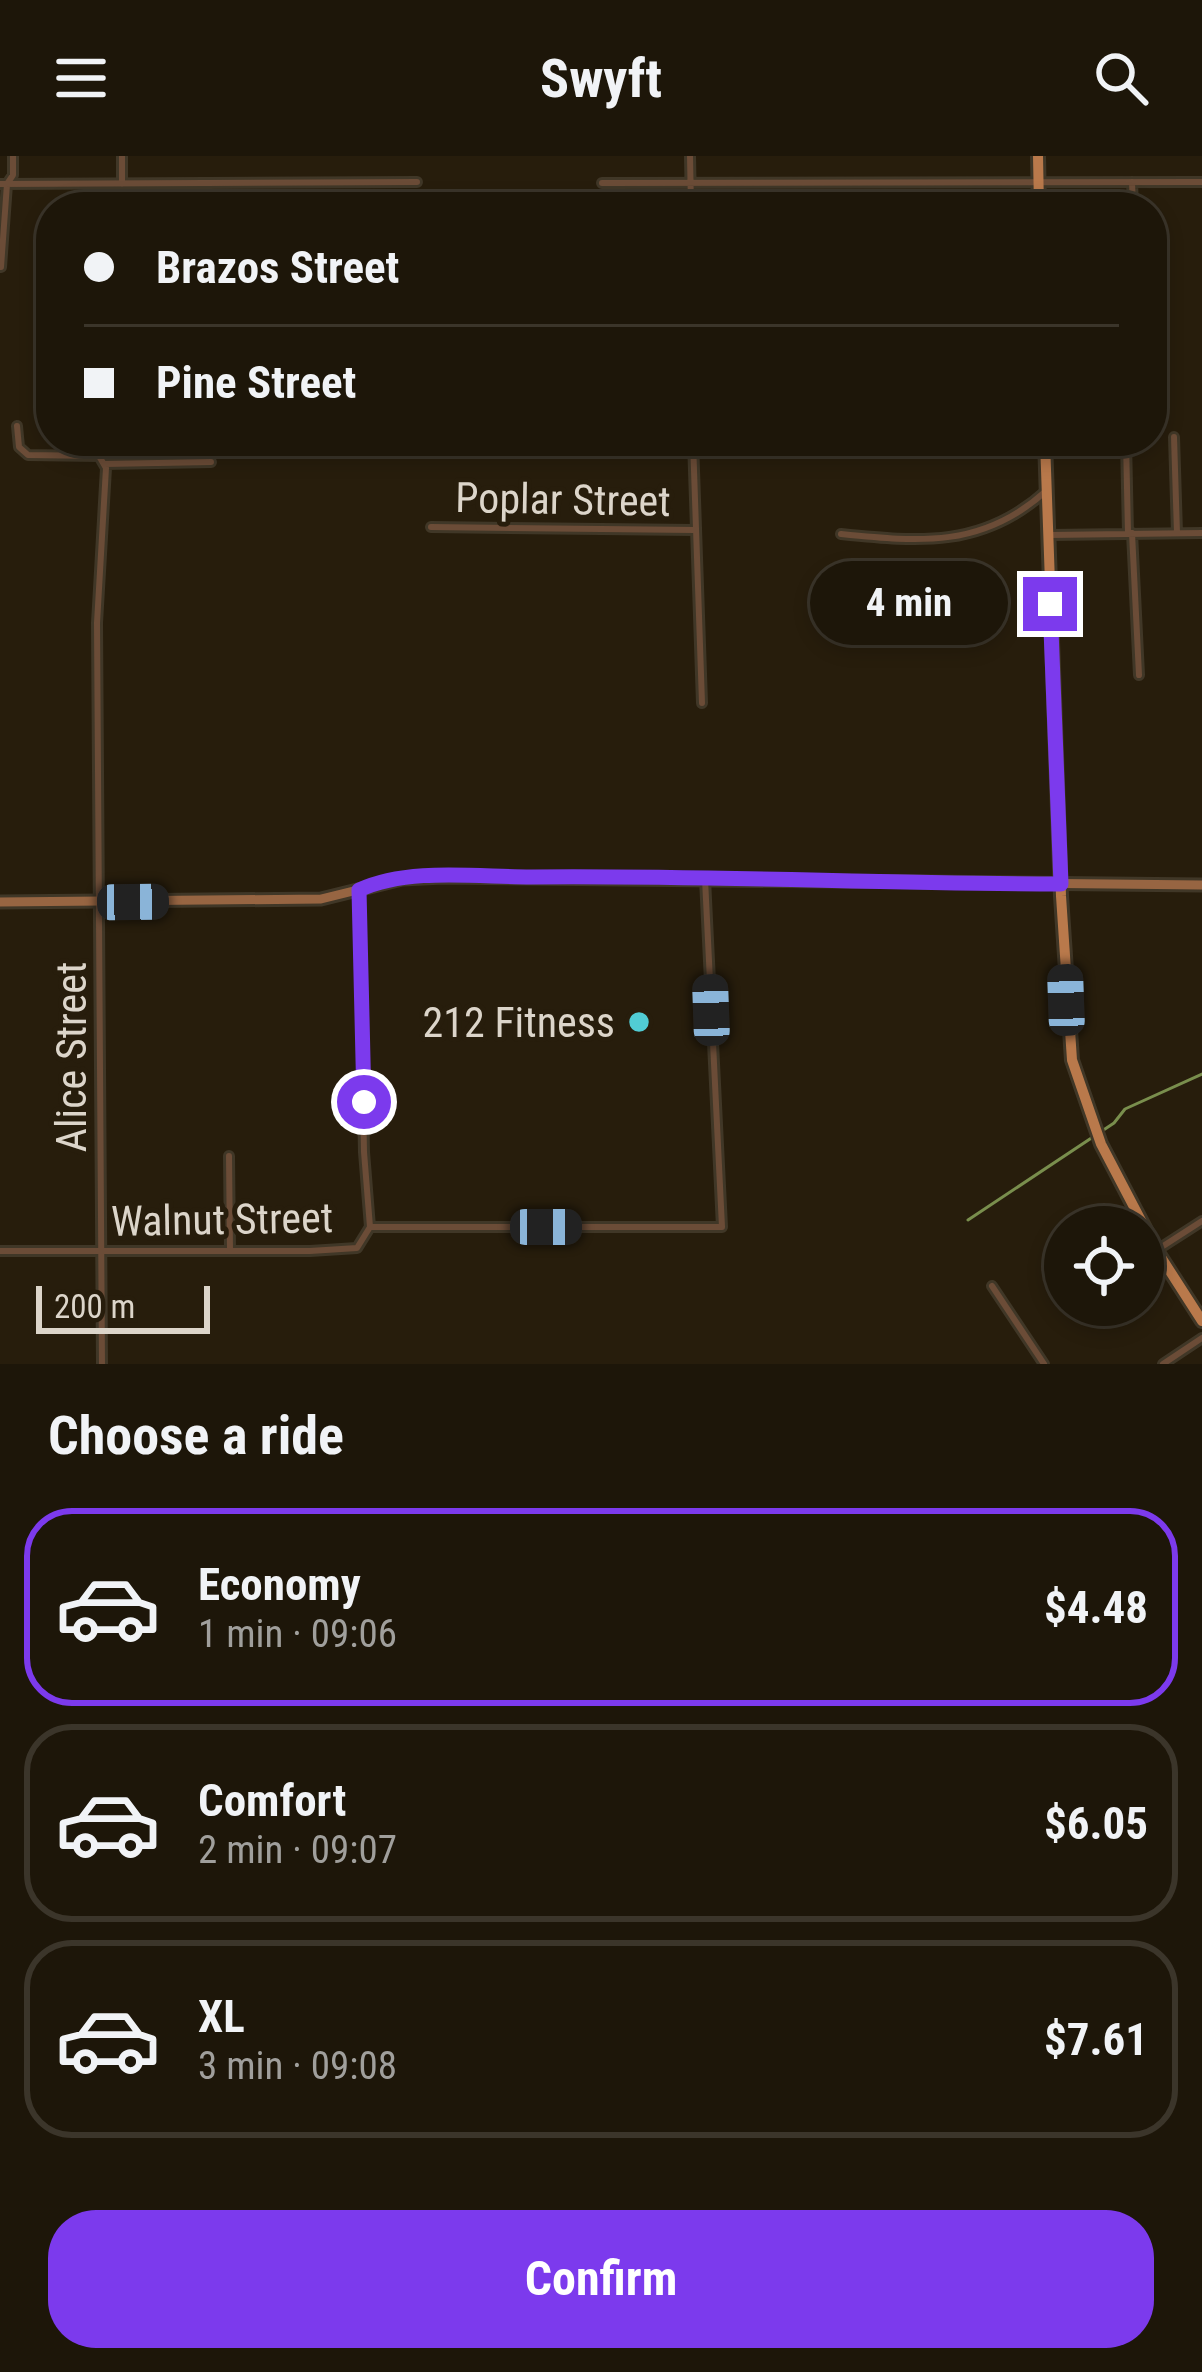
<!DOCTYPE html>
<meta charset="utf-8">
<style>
:root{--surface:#1d1609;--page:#2a2317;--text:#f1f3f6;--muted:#a09f9c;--line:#3b352a;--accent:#7c3aed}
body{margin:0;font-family:"Roboto Condensed",sans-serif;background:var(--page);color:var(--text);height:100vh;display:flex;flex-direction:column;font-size:45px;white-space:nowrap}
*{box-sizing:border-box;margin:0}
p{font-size:39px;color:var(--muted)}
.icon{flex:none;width:66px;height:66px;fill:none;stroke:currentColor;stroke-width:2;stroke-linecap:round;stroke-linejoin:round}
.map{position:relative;height:1208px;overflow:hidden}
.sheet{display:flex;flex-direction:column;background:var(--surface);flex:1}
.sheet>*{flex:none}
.banner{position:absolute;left:36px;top:36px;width:1131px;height:264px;border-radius:48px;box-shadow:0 6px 18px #0003,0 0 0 3px var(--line);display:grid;align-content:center;height:264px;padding:0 48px;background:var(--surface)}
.buttons{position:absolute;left:1044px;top:1050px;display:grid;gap:24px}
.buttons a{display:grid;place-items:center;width:120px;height:120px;border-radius:50%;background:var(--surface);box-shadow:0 6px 18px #0003,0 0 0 3px var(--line);font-size:60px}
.scale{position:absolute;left:36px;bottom:30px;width:174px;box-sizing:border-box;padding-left:12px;border:6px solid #dcd5ca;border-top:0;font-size:33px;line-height:42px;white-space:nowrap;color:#dcd5ca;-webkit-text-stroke:9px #271d0c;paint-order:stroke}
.end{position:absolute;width:54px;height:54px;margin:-27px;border:15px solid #7c3aed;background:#fff;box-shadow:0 0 0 6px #fff}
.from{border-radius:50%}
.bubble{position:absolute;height:84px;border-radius:42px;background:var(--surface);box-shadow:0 6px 18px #0003,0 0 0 3px var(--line);font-size:39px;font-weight:700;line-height:84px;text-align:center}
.car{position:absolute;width:36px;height:72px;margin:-36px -18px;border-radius:15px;box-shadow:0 0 9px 3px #0007;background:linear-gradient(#222 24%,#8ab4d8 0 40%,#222 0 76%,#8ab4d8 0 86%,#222 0)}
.banner b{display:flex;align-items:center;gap:42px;height:114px;font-size:45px}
.banner b+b{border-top:3px solid var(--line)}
.banner i{width:30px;height:30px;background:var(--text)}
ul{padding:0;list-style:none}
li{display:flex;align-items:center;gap:36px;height:198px;margin:0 24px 18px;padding:0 24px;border:6px solid var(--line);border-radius:48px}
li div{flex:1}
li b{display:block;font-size:45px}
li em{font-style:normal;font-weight:700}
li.active{border-color:var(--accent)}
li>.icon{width:108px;height:108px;stroke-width:1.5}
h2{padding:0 48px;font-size:54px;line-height:144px}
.button{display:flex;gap:24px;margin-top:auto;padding:24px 48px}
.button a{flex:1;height:138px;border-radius:48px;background:var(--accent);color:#fff;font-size:48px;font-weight:700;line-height:138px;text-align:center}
header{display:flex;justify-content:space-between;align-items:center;height:156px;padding:0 48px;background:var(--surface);font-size:54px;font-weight:700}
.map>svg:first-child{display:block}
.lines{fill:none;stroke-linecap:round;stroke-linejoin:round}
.stream{stroke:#798e4d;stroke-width:3}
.street-casing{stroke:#403727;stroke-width:12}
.secondary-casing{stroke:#403727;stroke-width:15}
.primary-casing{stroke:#403727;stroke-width:16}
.street{stroke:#6b4c37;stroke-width:6}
.secondary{stroke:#976542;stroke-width:9}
.primary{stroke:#b9794b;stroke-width:10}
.route{stroke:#7c3aed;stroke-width:15}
.poi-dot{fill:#51ccd4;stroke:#271d0c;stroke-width:4.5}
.labels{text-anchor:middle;stroke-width:10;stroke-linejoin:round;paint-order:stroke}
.street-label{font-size:42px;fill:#dcd5ca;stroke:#271d0c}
.poi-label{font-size:42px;fill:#dcd5ca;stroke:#271d0c;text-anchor:end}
</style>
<header><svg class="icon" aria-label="menu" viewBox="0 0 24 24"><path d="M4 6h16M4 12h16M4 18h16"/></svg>Swyft<svg class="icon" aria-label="search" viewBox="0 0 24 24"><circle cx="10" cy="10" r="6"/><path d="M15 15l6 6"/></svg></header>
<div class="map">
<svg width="1202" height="1208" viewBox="0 0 1202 1208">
<rect width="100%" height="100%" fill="#271d0c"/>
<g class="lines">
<!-- stream -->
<path class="stream" d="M 968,1064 L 1114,967 L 1125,953 L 1202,918"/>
<defs>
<path id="street" d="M 690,0 L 691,51
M 1132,26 L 1133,51
M 602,27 L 1202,26
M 0,28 L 417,26
M 122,28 L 122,0
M 1,111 L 7,28 L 13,19 L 13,0
M 17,270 L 19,291 L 28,299 L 99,300 L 106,312 L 97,467 L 102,1208
M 1174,281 L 1177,377
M 693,285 L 702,547
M 1126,285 L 1128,377
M 104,308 L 211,306
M 431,371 L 694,374
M 1132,377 L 1139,519
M 841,378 C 920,386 983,392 1046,335
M 1050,379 L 1202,377
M 359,734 L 364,996 L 370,1071
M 229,1000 L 230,1094
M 0,1095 L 310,1095 L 357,1092 L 370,1071 L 722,1071 L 705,723
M 1143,1103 L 1202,1065
M 992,1130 L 1044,1208
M 1163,1208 L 1202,1182"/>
<path id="secondary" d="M 0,746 L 321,743 L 402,723 L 443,721 L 1202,729"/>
<path id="primary" d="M 1038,0 L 1039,51
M 1045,285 L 1061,740 L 1072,904 L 1101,988 L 1157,1095 L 1202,1165"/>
</defs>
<!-- street casing -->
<use href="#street" class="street-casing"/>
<!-- secondary casing -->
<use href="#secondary" class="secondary-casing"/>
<!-- primary casing -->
<use href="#primary" class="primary-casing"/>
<!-- street -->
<use href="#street" class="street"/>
<!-- secondary -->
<use href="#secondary" class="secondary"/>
<!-- primary -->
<use href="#primary" class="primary"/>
</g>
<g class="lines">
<!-- route -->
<path class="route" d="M 364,946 L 359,734 C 409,711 477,721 531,721 C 708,719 884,728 1061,728 L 1050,448"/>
</g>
<!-- markers -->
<circle class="poi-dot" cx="639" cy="866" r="12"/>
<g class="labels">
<!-- street labels -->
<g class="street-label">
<text transform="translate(563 343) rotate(1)" y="15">Poplar Street</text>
<text transform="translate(71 901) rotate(-90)" y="15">Alice Street</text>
<text transform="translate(222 1063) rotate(-1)" y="15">Walnut Street</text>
</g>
<!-- poi labels -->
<g class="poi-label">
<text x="615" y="881">212 Fitness</text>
</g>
</g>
</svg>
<div class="buttons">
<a><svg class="icon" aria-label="locate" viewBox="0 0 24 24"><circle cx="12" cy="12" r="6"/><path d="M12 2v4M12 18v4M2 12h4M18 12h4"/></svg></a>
</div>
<div class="scale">200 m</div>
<i class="end from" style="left:364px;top:946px"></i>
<i class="end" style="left:1050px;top:448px"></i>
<div class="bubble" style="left:810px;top:405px;width:198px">4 min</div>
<i class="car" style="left:133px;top:746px;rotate:89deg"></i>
<i class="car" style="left:1066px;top:844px;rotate:358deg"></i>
<i class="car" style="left:711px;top:854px;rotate:358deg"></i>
<i class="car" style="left:546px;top:1071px;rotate:90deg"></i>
<div class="banner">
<b><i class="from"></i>Brazos Street</b>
<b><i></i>Pine Street</b>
</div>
</div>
<section class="sheet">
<h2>Choose a ride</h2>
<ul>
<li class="active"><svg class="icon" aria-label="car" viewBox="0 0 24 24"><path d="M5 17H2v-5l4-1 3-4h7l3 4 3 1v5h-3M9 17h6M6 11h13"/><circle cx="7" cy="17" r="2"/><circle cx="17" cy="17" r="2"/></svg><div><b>Economy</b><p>1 min · 09:06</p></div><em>$4.48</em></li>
<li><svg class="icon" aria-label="car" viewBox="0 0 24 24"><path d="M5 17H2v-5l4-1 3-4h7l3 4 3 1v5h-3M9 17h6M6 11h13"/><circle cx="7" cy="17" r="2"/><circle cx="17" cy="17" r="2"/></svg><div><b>Comfort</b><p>2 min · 09:07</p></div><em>$6.05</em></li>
<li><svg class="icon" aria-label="car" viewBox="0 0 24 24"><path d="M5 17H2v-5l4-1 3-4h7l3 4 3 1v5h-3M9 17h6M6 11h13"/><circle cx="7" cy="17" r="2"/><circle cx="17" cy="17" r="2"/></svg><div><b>XL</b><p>3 min · 09:08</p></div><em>$7.61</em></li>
</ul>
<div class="button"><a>Confirm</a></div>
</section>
